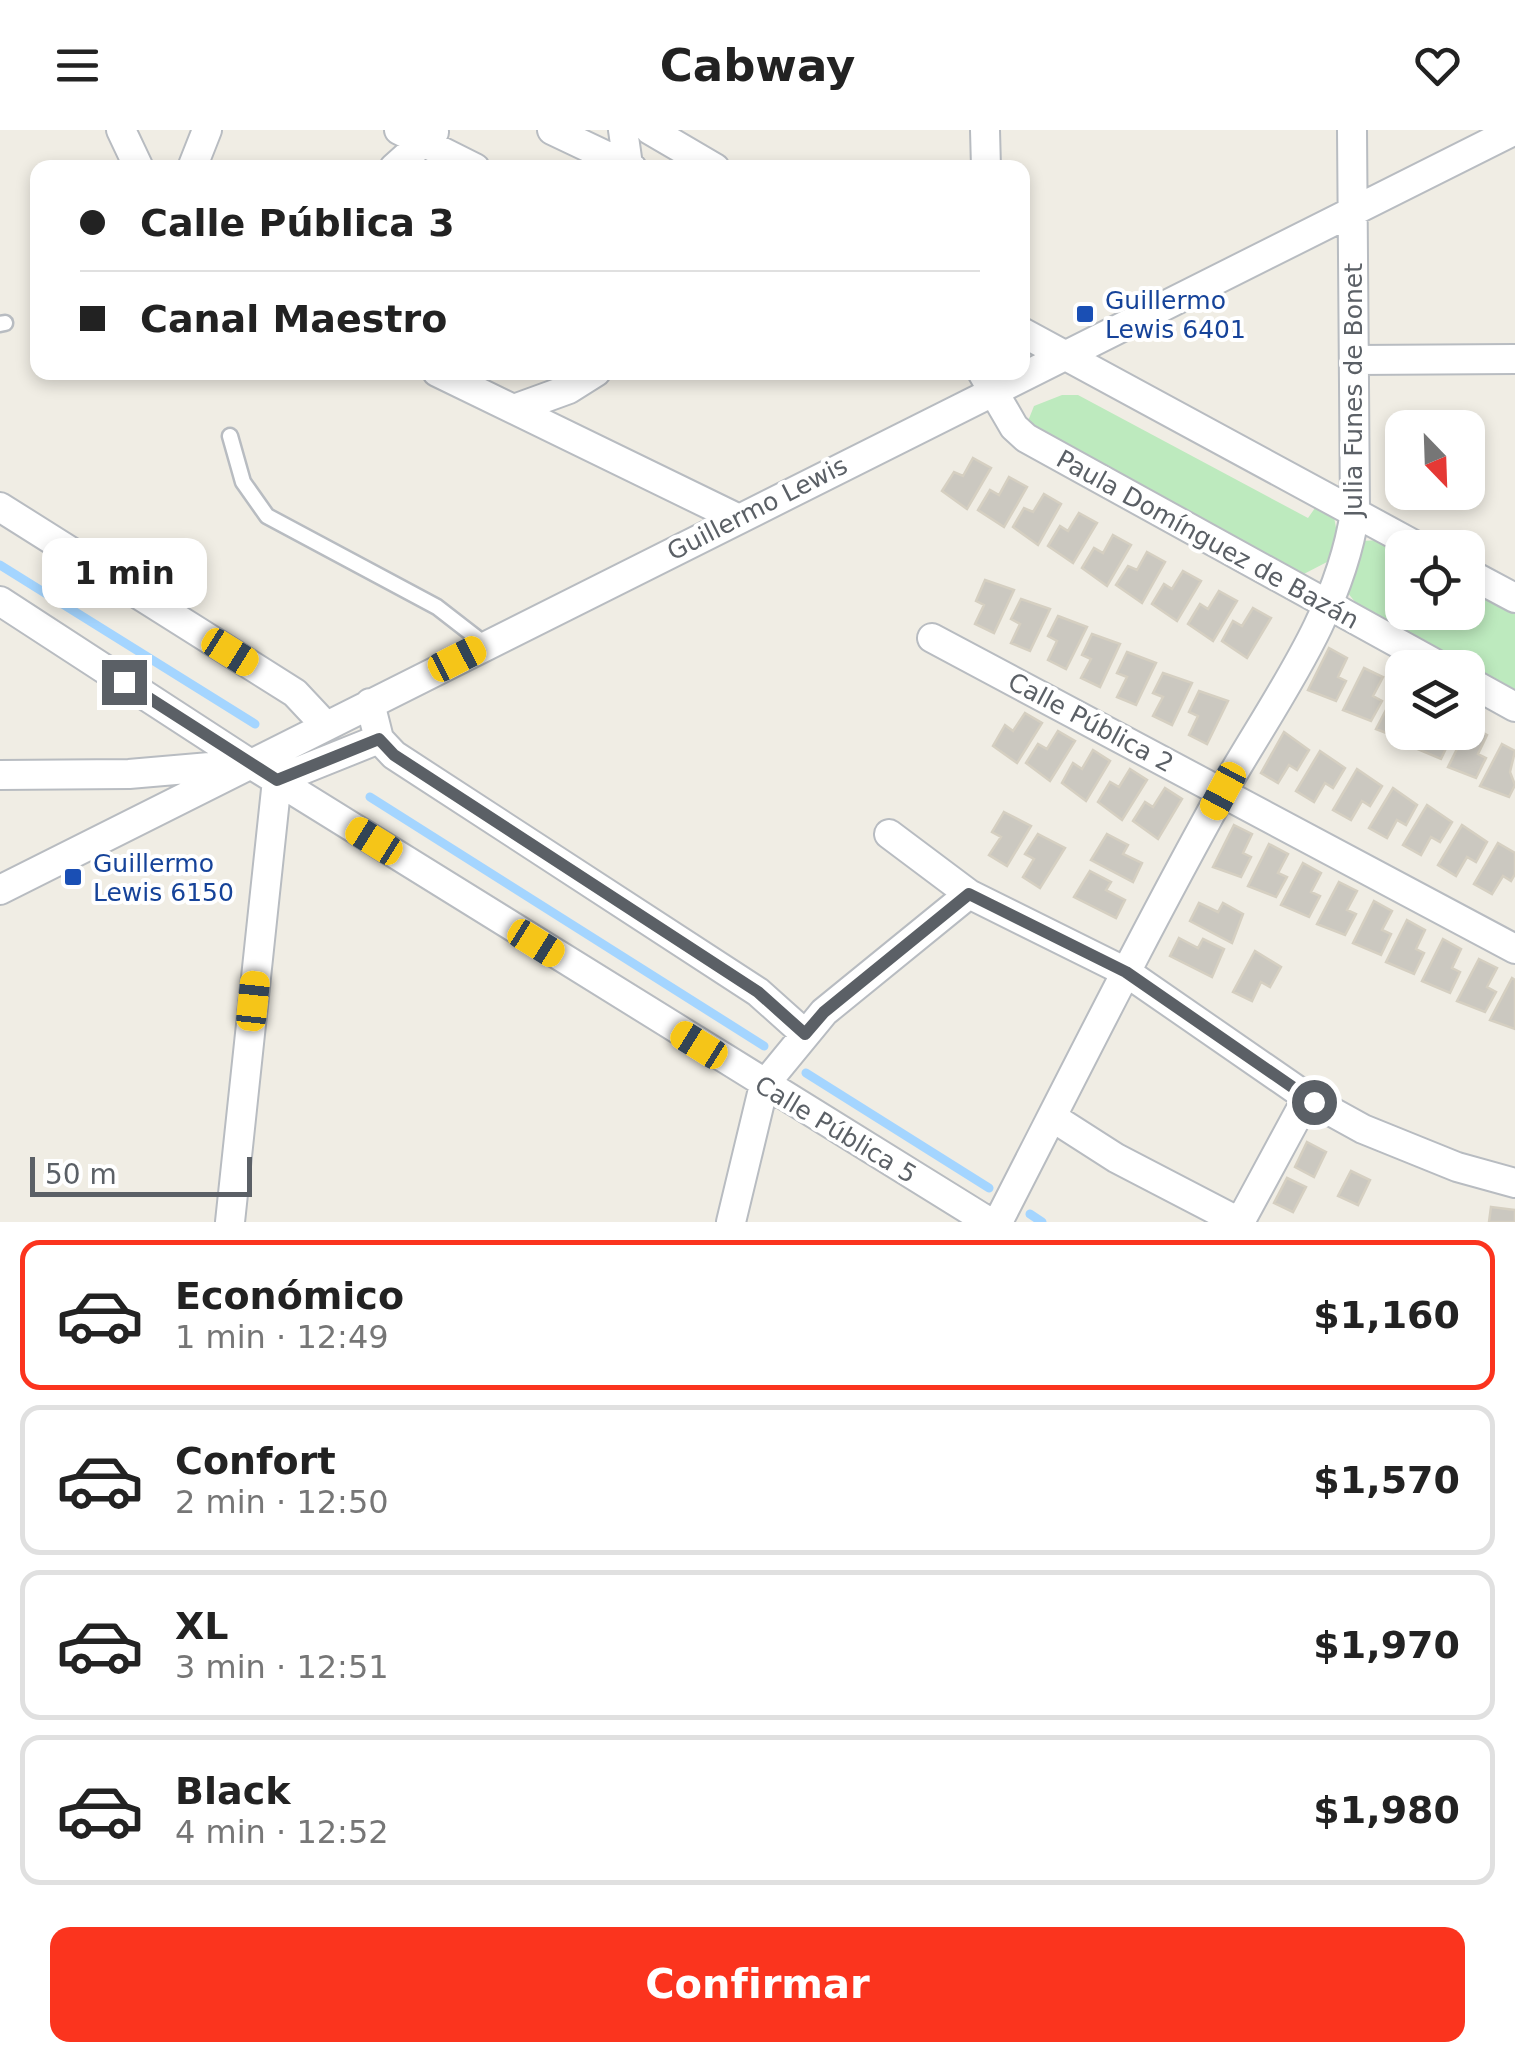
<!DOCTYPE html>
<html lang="es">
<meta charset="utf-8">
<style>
:root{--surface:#fff;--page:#f2f2f2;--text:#222;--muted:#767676;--line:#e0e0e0;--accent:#fb341e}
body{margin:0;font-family:"DejaVu Sans",sans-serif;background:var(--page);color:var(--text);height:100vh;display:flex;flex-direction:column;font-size:38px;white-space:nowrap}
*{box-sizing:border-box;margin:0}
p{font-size:32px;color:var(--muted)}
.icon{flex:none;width:55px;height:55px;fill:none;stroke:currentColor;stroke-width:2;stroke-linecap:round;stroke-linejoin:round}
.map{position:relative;height:1092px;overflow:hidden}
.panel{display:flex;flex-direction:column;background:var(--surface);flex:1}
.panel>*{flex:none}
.hud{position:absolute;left:30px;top:30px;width:1000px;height:220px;border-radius:20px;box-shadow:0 5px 15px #0003;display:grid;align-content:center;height:220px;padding:0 50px;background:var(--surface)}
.needle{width:65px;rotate:157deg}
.buttons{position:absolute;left:1385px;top:280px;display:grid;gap:20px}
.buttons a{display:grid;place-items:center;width:100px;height:100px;border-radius:20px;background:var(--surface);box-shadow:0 5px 15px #0003;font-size:50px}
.scale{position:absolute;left:30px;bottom:25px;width:222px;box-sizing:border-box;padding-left:10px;border:5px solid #5b6066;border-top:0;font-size:28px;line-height:35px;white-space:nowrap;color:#5b6066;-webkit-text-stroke:8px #fff;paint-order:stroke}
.end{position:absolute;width:45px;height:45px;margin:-22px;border:12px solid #5b6066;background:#fff;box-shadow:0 0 0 5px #fff}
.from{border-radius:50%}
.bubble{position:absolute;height:70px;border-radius:20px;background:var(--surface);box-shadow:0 5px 15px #0003;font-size:32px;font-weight:700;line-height:70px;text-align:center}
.car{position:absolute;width:30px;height:60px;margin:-30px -15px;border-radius:12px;box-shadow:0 0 8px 2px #0007;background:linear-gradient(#f5c518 24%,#345 0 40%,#f5c518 0 76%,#345 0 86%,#f5c518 0)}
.hud b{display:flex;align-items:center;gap:35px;height:95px;font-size:38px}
.hud b+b{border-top:2px solid var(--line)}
.hud i{width:25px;height:25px;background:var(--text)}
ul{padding:18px 0 0;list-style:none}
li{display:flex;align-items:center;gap:30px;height:150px;margin:0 20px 15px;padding:0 30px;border:5px solid var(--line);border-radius:20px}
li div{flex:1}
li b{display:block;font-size:38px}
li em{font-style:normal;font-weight:700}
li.selected{border-color:var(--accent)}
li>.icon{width:90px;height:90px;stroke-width:1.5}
.primary-button{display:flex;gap:20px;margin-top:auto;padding:20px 50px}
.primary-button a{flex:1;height:115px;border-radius:20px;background:var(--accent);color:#fff;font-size:40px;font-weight:700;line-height:115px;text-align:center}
header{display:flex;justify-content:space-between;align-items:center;height:130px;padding:0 50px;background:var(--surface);font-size:45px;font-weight:700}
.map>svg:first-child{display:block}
.green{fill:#bdeabe}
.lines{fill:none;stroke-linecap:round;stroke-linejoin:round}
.stream{stroke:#a4d5ff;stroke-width:9}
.building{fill:#cbc8c0;stroke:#d5cfc1;stroke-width:2.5}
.lane-casing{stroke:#b8bcc1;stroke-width:19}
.street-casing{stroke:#b8bcc1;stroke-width:32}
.lane{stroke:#fff;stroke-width:14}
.street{stroke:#fff;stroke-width:28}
.route{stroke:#5b6066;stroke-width:12}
.transit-dot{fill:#1a4fb4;stroke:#fff;stroke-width:4}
.labels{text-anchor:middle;stroke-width:8;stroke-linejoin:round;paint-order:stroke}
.transit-label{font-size:25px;fill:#164399;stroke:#fff;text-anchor:start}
.street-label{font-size:25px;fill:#5b6066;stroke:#fff}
</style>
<header><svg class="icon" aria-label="menu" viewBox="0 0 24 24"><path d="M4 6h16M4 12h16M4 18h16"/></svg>Cabway<svg class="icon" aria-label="heart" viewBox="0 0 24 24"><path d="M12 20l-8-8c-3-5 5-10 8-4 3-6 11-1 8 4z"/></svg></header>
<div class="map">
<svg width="1515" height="1092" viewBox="0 0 1515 1092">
<rect width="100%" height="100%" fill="#f0ede4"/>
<!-- green -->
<path class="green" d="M 1062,265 L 1078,265 L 1308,388 L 1315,378 L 1334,387 L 1337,403 L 1327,432 L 1298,447 L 1288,446 L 1028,291 L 1034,276 Z
M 1380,410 L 1402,422 L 1402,482 L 1468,482 L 1468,457 L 1515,483 L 1515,564 L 1364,483 L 1347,462 L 1361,411 Z"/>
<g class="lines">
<!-- stream -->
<path class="stream" d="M 0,435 L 255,594
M 370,667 L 764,916
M 806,943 L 989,1058
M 1030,1084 L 1042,1092"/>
</g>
<!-- building -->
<path class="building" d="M 973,328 L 991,338 L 967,379 L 942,361 L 954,342 L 963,346 Z
M 1009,347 L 1027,357 L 1004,397 L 978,380 L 990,360 L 999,365 Z
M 1044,364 L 1061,374 L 1038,415 L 1013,397 L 1024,378 L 1033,382 Z
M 1079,383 L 1097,393 L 1073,433 L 1048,416 L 1060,396 L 1068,401 Z
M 1113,405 L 1131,415 L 1107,456 L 1082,438 L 1094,418 L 1103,423 Z
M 1147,422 L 1165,432 L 1142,473 L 1116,455 L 1128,436 L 1137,440 Z
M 1183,441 L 1201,451 L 1177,491 L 1152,474 L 1164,454 L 1172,459 Z
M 985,450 L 1014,460 L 994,503 L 975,494 L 984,475 L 976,471 Z
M 1219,461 L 1237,471 L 1213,511 L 1188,494 L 1200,474 L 1208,479 Z
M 1021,469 L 1050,479 L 1030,521 L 1011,513 L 1020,494 L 1011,489 Z
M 1253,478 L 1271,488 L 1247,528 L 1222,511 L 1233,491 L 1242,496 Z
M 1058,486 L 1087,497 L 1066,539 L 1048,530 L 1057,511 L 1048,506 Z
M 1092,504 L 1120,514 L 1100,557 L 1081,548 L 1091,529 L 1082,525 Z
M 1329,518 L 1347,528 L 1338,547 L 1346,551 L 1336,571 L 1308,560 Z
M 1127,522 L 1156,533 L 1136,575 L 1117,567 L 1127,547 L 1117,543 Z
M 1364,538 L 1383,547 L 1373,566 L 1382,571 L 1371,591 L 1343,580 Z
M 1163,543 L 1192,553 L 1172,595 L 1153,586 L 1163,567 L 1153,563 Z
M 1398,557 L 1402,560 L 1402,602 L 1408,602 L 1404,610 L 1376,599 Z
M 1199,561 L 1228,571 L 1207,614 L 1189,605 L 1198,586 L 1189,582 Z
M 1025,583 L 1042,593 L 1017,633 L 993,616 L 1005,595 L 1013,601 Z
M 1469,595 L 1487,605 L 1478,624 L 1486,628 L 1476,648 L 1448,637 Z
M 1058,601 L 1075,611 L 1050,651 L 1026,633 L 1038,614 L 1047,619 Z
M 1284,602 L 1309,620 L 1297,640 L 1289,635 L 1278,653 L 1261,643 Z
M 1420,602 L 1443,602 L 1451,608 L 1441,629 L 1413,617 Z
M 1502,614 L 1515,621 L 1510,642 L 1515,655 L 1509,667 L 1480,656 Z
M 1093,620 L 1110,631 L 1086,671 L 1062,653 L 1073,633 L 1082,639 Z
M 1320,621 L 1345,638 L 1333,658 L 1325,653 L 1314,672 L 1296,661 Z
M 1130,639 L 1147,650 L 1122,690 L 1098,672 L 1110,652 L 1119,657 Z
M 1357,639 L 1382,656 L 1370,676 L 1362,671 L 1351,690 L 1333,680 Z
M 1165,658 L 1182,669 L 1158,709 L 1133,691 L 1145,672 L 1153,677 Z
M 1393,658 L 1417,675 L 1406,695 L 1397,690 L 1387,708 L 1369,698 Z
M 1427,675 L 1452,692 L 1440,712 L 1431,707 L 1421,725 L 1403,715 Z
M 1004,682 L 1031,696 L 1007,736 L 989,725 L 1001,707 L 992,702 Z
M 1234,695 L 1252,704 L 1243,723 L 1251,727 L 1241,747 L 1213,737 Z
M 1462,695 L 1487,712 L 1476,732 L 1467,727 L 1456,746 L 1438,735 Z
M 1038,704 L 1065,718 L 1040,758 L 1023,747 L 1034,729 L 1025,724 Z
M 1107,704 L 1128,715 L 1123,724 L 1142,733 L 1133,752 L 1091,730 Z
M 1498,713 L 1515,723 L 1515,744 L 1511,751 L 1503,746 L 1492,764 L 1474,754 Z
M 1269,714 L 1288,724 L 1278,743 L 1287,747 L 1276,767 L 1248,756 Z
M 1303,733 L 1321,743 L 1311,762 L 1320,766 L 1309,787 L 1281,775 Z
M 1090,741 L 1111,752 L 1106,760 L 1125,770 L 1116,788 L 1074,767 Z
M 1339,752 L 1357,761 L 1347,780 L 1356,784 L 1345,805 L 1317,794 Z
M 1374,771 L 1392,781 L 1382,800 L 1391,804 L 1381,825 L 1353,813 Z
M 1199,773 L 1218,782 L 1223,773 L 1243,784 L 1232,813 L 1190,791 Z
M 1407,790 L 1425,800 L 1416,819 L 1424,823 L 1414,844 L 1386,832 Z
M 1179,808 L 1198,818 L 1203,809 L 1224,819 L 1212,847 L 1170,826 Z
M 1443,809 L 1461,819 L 1452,838 L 1460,842 L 1450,863 L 1422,851 Z
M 1255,821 L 1281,837 L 1270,857 L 1261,852 L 1252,871 L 1233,862 Z
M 1479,829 L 1497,838 L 1487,857 L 1496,862 L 1485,882 L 1457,871 Z
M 1512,848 L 1515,850 L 1515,899 L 1490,890 Z
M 1307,1012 L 1326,1022 L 1314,1047 L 1295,1037 Z
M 1351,1041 L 1370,1050 L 1358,1075 L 1338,1066 Z
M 1287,1048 L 1306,1057 L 1293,1082 L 1274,1073 Z
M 1491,1077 L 1515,1080 L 1515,1092 L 1489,1092 Z"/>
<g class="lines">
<defs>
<path id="lane" d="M 0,194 L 5,193
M 230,306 L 243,352 L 267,386 L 437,477 L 486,515"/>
<path id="street" d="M 121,0 L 139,38
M 399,0 L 475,38
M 552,0 L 632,38
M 623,0 L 628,35
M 650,0 L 715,38
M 985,0 L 986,38
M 192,38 L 207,0
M 394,38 L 434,2
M 1022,202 L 1420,418
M 1356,230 L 1515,229
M 437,242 L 737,388
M 982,242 L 1014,297 L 1026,308 L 1443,538
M 514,279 L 569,259 L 596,242
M 0,377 L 295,563 L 325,595
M 1468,443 L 1515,468
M 0,471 L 249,633 L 989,1092
M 932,508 L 1515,819
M 1468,551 L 1515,577
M 370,573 L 379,609 L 394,625 L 758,862 L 805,904
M 0,645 L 129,644 L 233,635
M 277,650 L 379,609
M 889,704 L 969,764 L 1126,842 L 1314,972 L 1363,999 L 1457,1037 L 1515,1053
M 0,760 L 1515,0
M 1052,987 L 1116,1028 L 1239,1092
M 230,1092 L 277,650
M 731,1092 L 764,955 L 824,882 L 969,764
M 998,1092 C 1072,948 1144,803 1223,661 C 1274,571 1339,487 1355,382 L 1352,0
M 1240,1092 L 1307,968"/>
</defs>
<!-- lane casing -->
<use href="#lane" class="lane-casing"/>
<!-- street casing -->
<use href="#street" class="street-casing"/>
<!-- lane -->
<use href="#lane" class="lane"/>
<!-- street -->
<use href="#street" class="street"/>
</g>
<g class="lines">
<!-- route -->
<path class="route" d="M 124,552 L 277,650 L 379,609 L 394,625 L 758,862 L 805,904 L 824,882 L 969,764 L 1126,842 L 1314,972"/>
</g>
<!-- markers -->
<g class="transit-dot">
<rect x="1075" y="174" width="20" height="20" rx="5"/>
<rect x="63" y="737" width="20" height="20" rx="5"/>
</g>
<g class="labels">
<!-- transit labels -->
<g class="transit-label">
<text x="1105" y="179">Guillermo<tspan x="1105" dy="29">Lewis 6401</tspan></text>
<text x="93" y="742">Guillermo<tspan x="93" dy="29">Lewis 6150</tspan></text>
</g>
<!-- street labels -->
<g class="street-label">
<text transform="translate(1353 260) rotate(-90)" y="9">Julia Funes de Bonet</text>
<text transform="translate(757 378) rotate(-27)" y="9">Guillermo Lewis</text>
<text transform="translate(1208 409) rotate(29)" y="9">Paula Domínguez de Bazán</text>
<text transform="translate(1091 592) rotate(28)" y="9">Calle Pública 2</text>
<text transform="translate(836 999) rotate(31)" y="9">Calle Pública 5</text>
</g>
</g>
</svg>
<div class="buttons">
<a><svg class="needle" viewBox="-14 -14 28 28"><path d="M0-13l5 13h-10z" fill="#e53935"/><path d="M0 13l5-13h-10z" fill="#767676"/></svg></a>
<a><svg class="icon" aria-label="locate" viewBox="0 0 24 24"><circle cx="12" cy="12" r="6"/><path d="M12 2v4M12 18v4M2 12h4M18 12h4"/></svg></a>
<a><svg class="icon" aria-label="layers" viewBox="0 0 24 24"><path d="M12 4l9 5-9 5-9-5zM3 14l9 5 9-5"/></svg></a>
</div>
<div class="scale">50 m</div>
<i class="end from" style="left:1314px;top:972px"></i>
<i class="end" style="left:124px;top:552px"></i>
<div class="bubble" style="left:42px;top:408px;width:165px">1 min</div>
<i class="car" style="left:230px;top:522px;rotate:122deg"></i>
<i class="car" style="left:457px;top:529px;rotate:63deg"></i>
<i class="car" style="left:1223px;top:661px;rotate:208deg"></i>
<i class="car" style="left:374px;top:711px;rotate:302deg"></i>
<i class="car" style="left:536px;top:813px;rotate:122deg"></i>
<i class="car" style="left:253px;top:871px;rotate:6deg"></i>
<i class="car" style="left:699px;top:915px;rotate:302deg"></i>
<div class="hud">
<b><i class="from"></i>Calle Pública 3</b>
<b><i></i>Canal Maestro</b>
</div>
</div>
<section class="panel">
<ul>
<li class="selected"><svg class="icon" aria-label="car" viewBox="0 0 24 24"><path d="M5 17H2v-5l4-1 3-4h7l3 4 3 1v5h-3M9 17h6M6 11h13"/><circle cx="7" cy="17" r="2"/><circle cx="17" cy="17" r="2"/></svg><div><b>Económico</b><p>1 min · 12:49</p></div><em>$1,160</em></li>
<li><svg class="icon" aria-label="car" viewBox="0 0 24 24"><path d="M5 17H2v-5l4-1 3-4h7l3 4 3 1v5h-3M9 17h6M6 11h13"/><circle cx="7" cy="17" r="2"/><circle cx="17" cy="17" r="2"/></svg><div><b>Confort</b><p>2 min · 12:50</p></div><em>$1,570</em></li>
<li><svg class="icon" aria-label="car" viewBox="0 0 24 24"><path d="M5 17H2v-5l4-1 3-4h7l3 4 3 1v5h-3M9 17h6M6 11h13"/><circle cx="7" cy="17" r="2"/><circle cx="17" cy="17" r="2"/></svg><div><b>XL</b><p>3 min · 12:51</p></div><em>$1,970</em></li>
<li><svg class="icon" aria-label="car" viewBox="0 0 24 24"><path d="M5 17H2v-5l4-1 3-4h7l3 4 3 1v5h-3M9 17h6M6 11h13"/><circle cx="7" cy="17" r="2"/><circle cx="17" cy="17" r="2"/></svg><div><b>Black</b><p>4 min · 12:52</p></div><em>$1,980</em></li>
</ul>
<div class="primary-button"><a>Confirmar</a></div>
</section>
